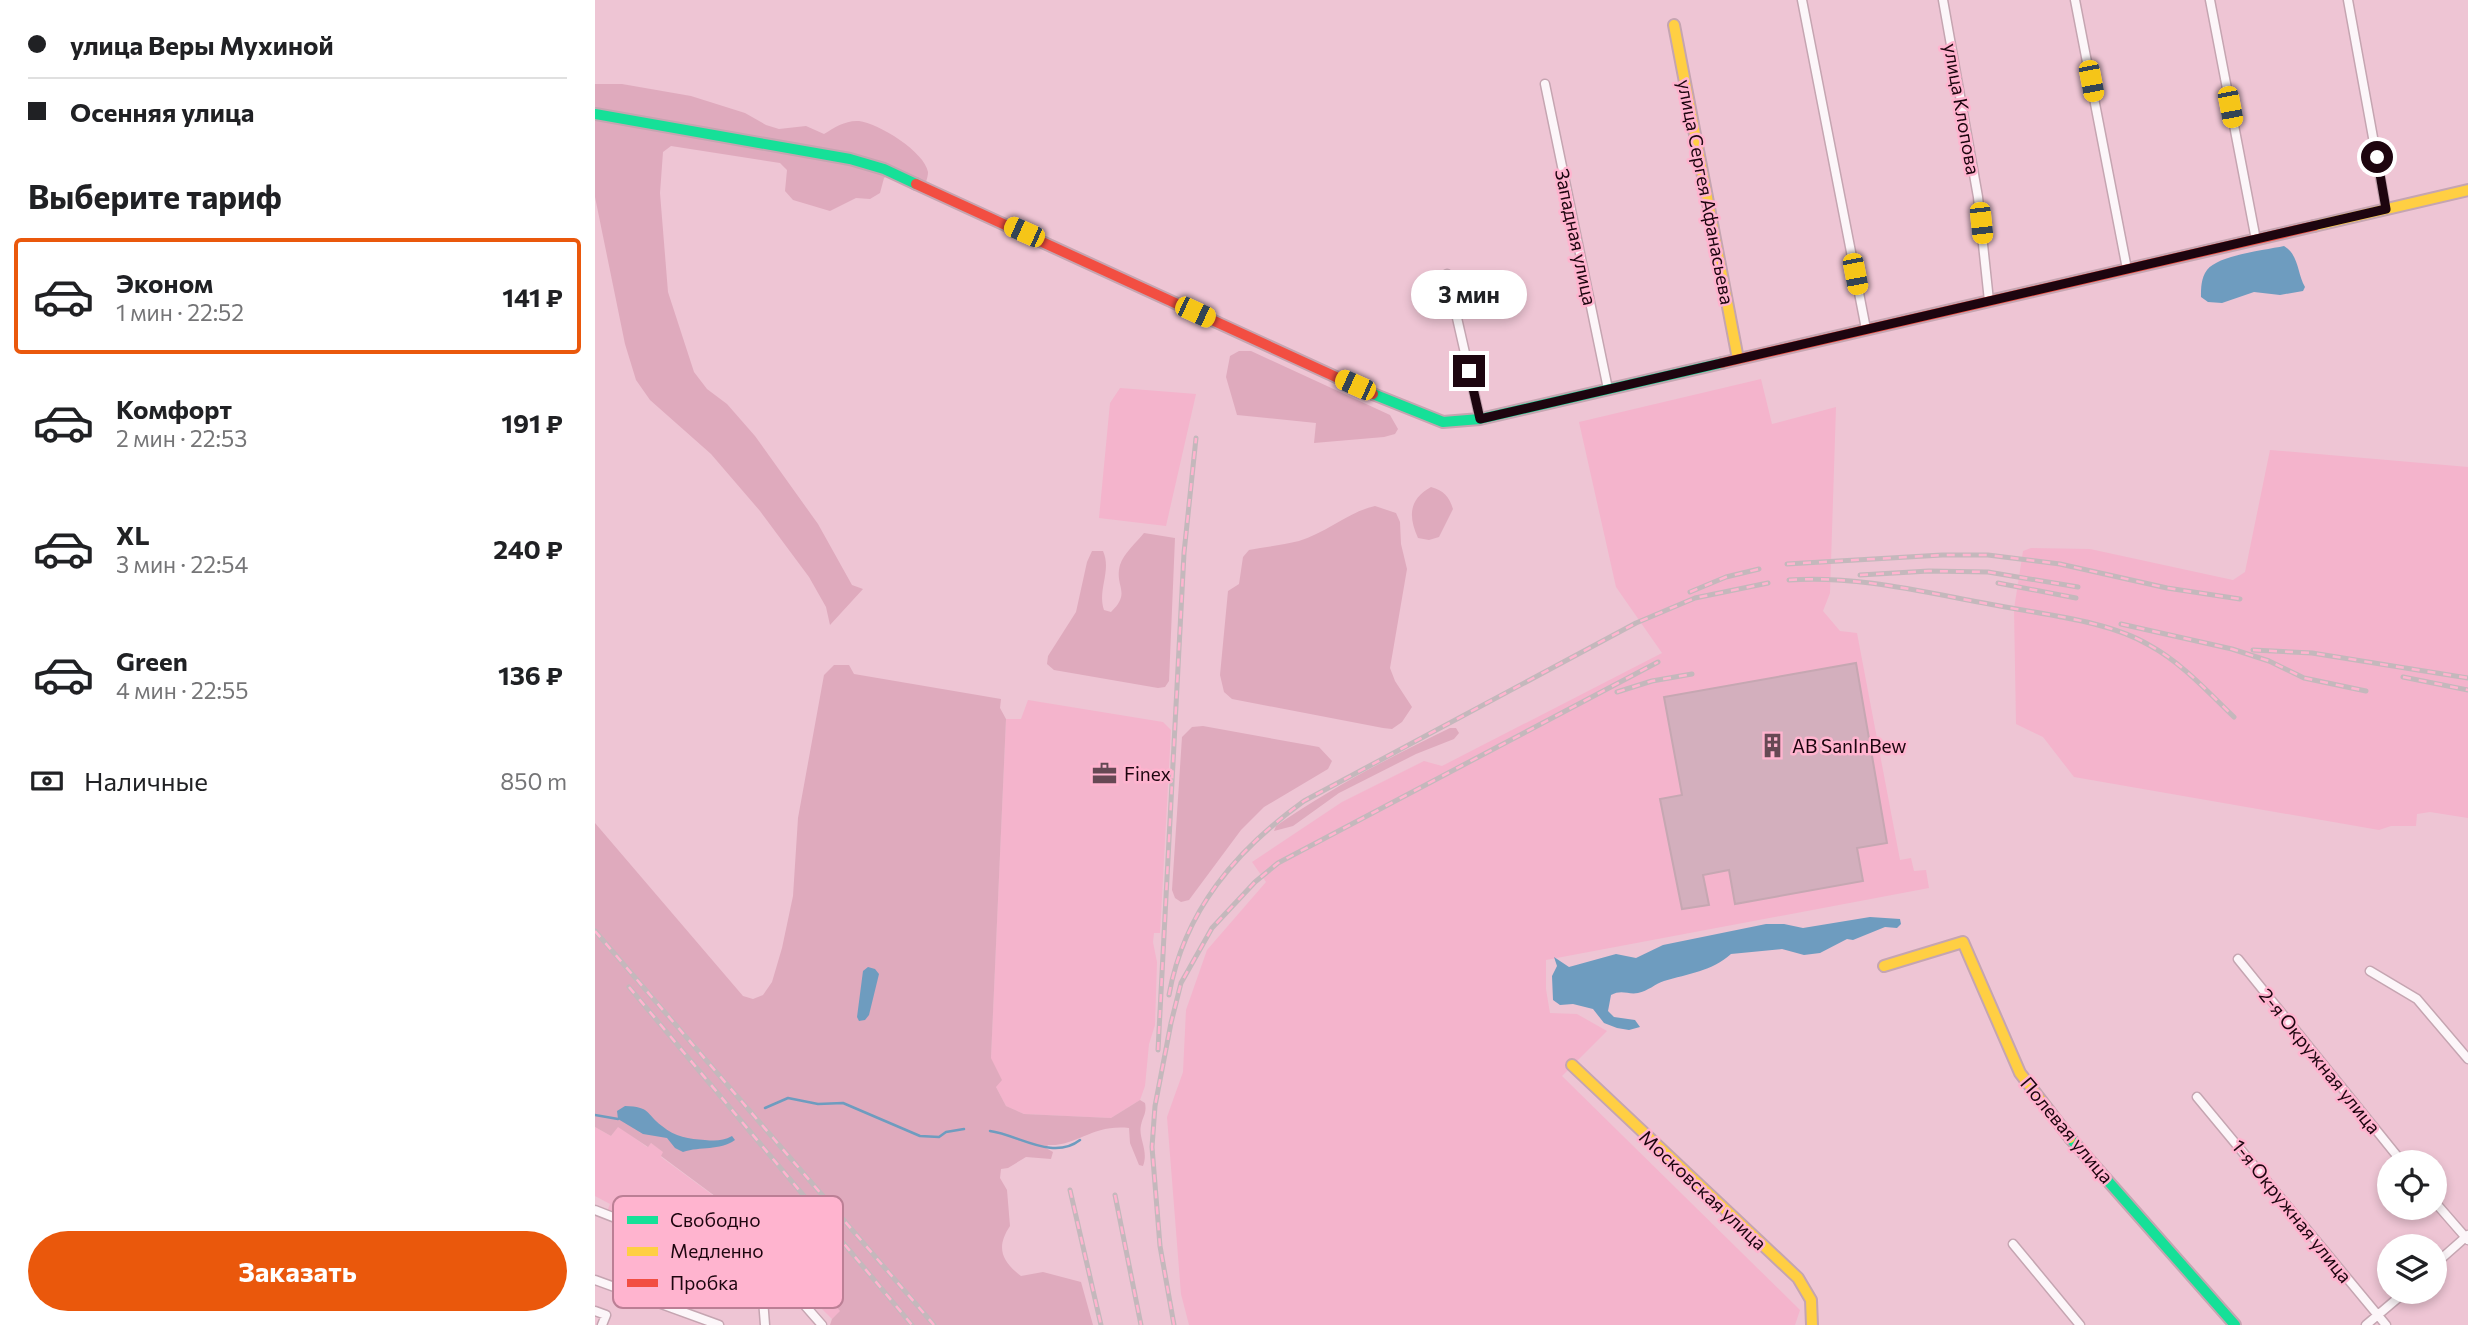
<!DOCTYPE html>
<html lang="ru">
<meta charset="utf-8">
<style>
:root{--surface:#fff;--page:#f6f6f6;--text:#202124;--muted:#757577;--line:#e0e0e0;--accent:#ea580c}
body{margin:0;font-family:Commissioner,sans-serif;background:var(--page);color:var(--text);height:100vh;display:flex;flex-direction:column;font-size:26px;white-space:nowrap}
*{box-sizing:border-box;margin:0}
p{font-size:23px;color:var(--muted)}
.icon{flex:none;width:38px;height:38px;fill:none;stroke:currentColor;stroke-width:2;stroke-linecap:round;stroke-linejoin:round}
.map{position:relative;flex:1;overflow:hidden}
.sheet{display:flex;flex-direction:column;background:var(--surface);width:595px}
.sheet>*{flex:none}
.hud{display:grid;align-content:center;height:154px;padding:0 28px;background:var(--surface)}
.buttons{position:absolute;left:1782px;top:1150px;display:grid;gap:14px}
.buttons a{display:grid;place-items:center;width:70px;height:70px;border-radius:50%;background:var(--surface);box-shadow:0 4px 10px #0003;font-size:35px}
.end{position:absolute;width:32px;height:32px;margin:-16px;border:9px solid #1d050f;background:#fff;box-shadow:0 0 0 4px #fff}
.from{border-radius:50%}
.bubble{position:absolute;height:49px;border-radius:24px;background:var(--surface);box-shadow:0 4px 10px #0003;font-size:23px;font-weight:700;line-height:49px;text-align:center}
.car{position:absolute;width:21px;height:42px;margin:-21px -10px;border-radius:9px;box-shadow:0 0 5px 2px #0007;background:linear-gradient(#f5c518 24%,#345 0 40%,#f5c518 0 76%,#345 0 86%,#f5c518 0)}
.hud b{display:flex;align-items:center;gap:24px;height:66px;font-size:26px}
.hud b+b{border-top:2px solid var(--line)}
.hud i{width:18px;height:18px;background:var(--text)}
ul{padding:0;list-style:none}
li{display:flex;align-items:center;gap:21px;height:116px;margin:0 14px 10px;padding:0 14px;border:4px solid transparent;border-radius:7px}
li div{flex:1}
li b{display:block;font-size:26px}
li em{font-style:normal;font-weight:700}
li.on{border-color:var(--accent)}
li>.icon{width:63px;height:63px;stroke-width:1.5}
h2{padding:0 28px;font-size:32px;line-height:84px}
.pay{display:flex;align-items:center;gap:18px;height:77px;padding:0 28px;font-size:26px}
.pay p{margin-inline-start:auto}
.primary-button{display:flex;gap:14px;margin-top:auto;padding:14px 28px}
.primary-button a{flex:1;height:80px;border-radius:42px;background:var(--accent);color:#fff;font-size:28px;font-weight:700;line-height:80px;text-align:center}
main{display:flex;flex:1;min-height:0}
.map>svg:first-child{display:block}
.built{fill:#f4b4cc}
.green{fill:#dfaabd}
.water{fill:#6e9cbf}
.lines{fill:none;stroke-linecap:round;stroke-linejoin:round}
.stream{stroke:#6e9cbf;stroke-width:2.5}
.building{fill:#d3afbd;stroke:#c6a7b2;stroke-width:2}
.street-casing{stroke:#c5a5b1;stroke-width:11}
.fast-casing{stroke:#c5a5b1;stroke-width:14}
.slow-casing{stroke:#c5a5b1;stroke-width:14}
.jam-casing{stroke:#c5a5b1;stroke-width:14}
.street{stroke:#fcf6f9;stroke-width:8}
.fast{stroke:#16e098;stroke-width:10}
.slow{stroke:#ffcf43;stroke-width:10}
.jam{stroke:#f24e42;stroke-width:10}
.rail-casing{stroke:#c4b8bc;stroke-width:5}
.rail{stroke:#ffb4cf;stroke-width:2.5;stroke-dasharray:8;stroke-linecap:butt}
.route{stroke:#1d050f;stroke-width:9}
.labels{text-anchor:middle;stroke-width:5;stroke-linejoin:round;paint-order:stroke}
.street-label{font-size:19px;fill:#1d050f;stroke:#ffb4cf}
.poi-label{font-size:19px;fill:#1d050f;stroke:#ffb4cf;text-anchor:start}
.key{fill:#ffb4cf;stroke:#bb7f95;stroke-width:2}
.key-label{font-size:19px;fill:#1d050f}
</style>
<main>
<section class="sheet">
<div class="hud">
<b><i class="from"></i>улица Веры Мухиной</b>
<b><i></i>Осенняя улица</b>
</div>
<h2>Выберите тариф</h2>
<ul>
<li class="on"><svg class="icon" aria-label="car" viewBox="0 0 24 24"><path d="M5 17H2v-5l4-1 3-4h7l3 4 3 1v5h-3M9 17h6M6 11h13"/><circle cx="7" cy="17" r="2"/><circle cx="17" cy="17" r="2"/></svg><div><b>Эконом</b><p>1 мин · 22:52</p></div><em>141 ₽</em></li>
<li><svg class="icon" aria-label="car" viewBox="0 0 24 24"><path d="M5 17H2v-5l4-1 3-4h7l3 4 3 1v5h-3M9 17h6M6 11h13"/><circle cx="7" cy="17" r="2"/><circle cx="17" cy="17" r="2"/></svg><div><b>Комфорт</b><p>2 мин · 22:53</p></div><em>191 ₽</em></li>
<li><svg class="icon" aria-label="car" viewBox="0 0 24 24"><path d="M5 17H2v-5l4-1 3-4h7l3 4 3 1v5h-3M9 17h6M6 11h13"/><circle cx="7" cy="17" r="2"/><circle cx="17" cy="17" r="2"/></svg><div><b>XL</b><p>3 мин · 22:54</p></div><em>240 ₽</em></li>
<li><svg class="icon" aria-label="car" viewBox="0 0 24 24"><path d="M5 17H2v-5l4-1 3-4h7l3 4 3 1v5h-3M9 17h6M6 11h13"/><circle cx="7" cy="17" r="2"/><circle cx="17" cy="17" r="2"/></svg><div><b>Green</b><p>4 мин · 22:55</p></div><em>136 ₽</em></li>
</ul>
<div class="pay"><svg class="icon" aria-label="cash" viewBox="0 0 24 24"><path d="M3 7h18v10H3z"/><circle cx="12" cy="12" r="2"/></svg>Наличные<p>850 m</p></div>
<div class="primary-button"><a>Заказать</a></div>
</section>
<div class="map">
<svg width="1873" height="1325" viewBox="0 0 1873 1325">
<rect width="100%" height="100%" fill="#eec5d4"/>
<!-- built -->
<path class="built" d="M 1166,379 L 1177,424 L 1241,407 L 1235,593 L 1228,611 L 1245,631 L 1262,633 L 1305,860 L 1316,858 L 1319,871 L 1331,870 L 1334,888 L 951,960 L 951,989 L 955,1013 L 982,1014 L 1012,1031 L 967,1076 L 1205,1310 L 1200,1325 L 594,1325 L 586,1294 L 572,1117 L 588,1072 L 591,1010 L 612,950 L 671,882 L 657,862 L 747,802 L 829,761 L 847,766 L 1067,653 L 1021,587 L 984,422 Z
M 525,388 L 601,394 L 571,526 L 504,518 L 515,403 Z
M 1675,450 L 1873,467 L 1873,818 L 1835,812 L 1822,814 L 1821,826 L 1796,826 L 1784,830 L 1479,777 L 1448,737 L 1421,724 L 1419,609 L 1428,551 L 1436,548 L 1495,549 L 1638,580 L 1650,572 Z
M 433,700 L 568,722 L 576,730 L 565,933 L 559,933 L 558,942 L 562,962 L 560,1025 L 554,1044 L 550,1086 L 545,1100 L 516,1118 L 429,1114 L 411,1106 L 401,1087 L 396,1058 L 411,719 L 426,719 Z
M 23,1126 L 52,1147 L 56,1143 L 69,1152 L 66,1157 L 226,1275 L 247,1299 L 246,1311 L 237,1319 L 197,1279 L 191,1280 L 187,1286 L 11,1214 L 15,1204 L 0,1196 L 0,1127 L 16,1136 Z"/>
<!-- green -->
<path class="green" d="M 0,84 L 27,84 L 96,96 L 150,113 L 171,125 L 184,129 L 211,126 L 229,134 C 240,127 251,120 264,121 C 283,123 330,152 333,172 C 333,175 332,179 331,182 L 298,171 L 289,178 L 285,193 L 275,199 L 261,198 L 235,211 L 198,200 L 190,191 L 192,170 L 185,163 L 76,146 L 68,152 L 65,193 L 73,292 L 99,372 L 112,389 L 132,404 L 160,436 L 223,524 L 257,585 L 268,589 L 235,625 L 231,607 L 214,577 L 165,511 L 116,454 L 55,400 L 41,380 L 30,344 L 0,197 Z
M 644,351 L 656,351 L 795,415 L 803,429 L 800,434 L 789,437 L 719,443 L 721,423 L 642,415 L 631,377 L 635,356 Z
M 836,487 C 849,491 854,496 858,509 L 844,537 L 834,540 L 823,538 C 813,516 814,499 836,487 Z
M 780,506 L 801,513 L 805,522 L 806,544 L 812,569 L 795,668 L 800,681 L 817,707 L 807,722 L 797,729 L 788,728 L 637,699 L 629,692 L 625,675 L 633,591 L 644,584 L 648,557 L 654,550 C 670,547 688,545 704,541 C 731,533 753,512 780,506 Z
M 549,533 L 580,538 L 574,681 L 570,687 L 563,688 L 459,670 L 452,664 L 453,656 L 481,612 L 492,562 L 497,551 L 508,551 C 517,571 502,590 509,610 L 516,612 C 537,592 519,587 525,565 C 529,553 541,543 549,533 Z
M 239,665 L 254,665 L 259,674 L 406,699 L 405,708 L 411,719 L 396,1058 L 407,1080 L 401,1087 L 411,1106 L 429,1114 L 516,1118 L 545,1100 L 550,1103 C 552,1113 548,1116 546,1125 C 543,1138 554,1151 548,1166 L 544,1165 L 535,1143 L 534,1128 C 497,1124 481,1147 453,1145 L 451,1148 L 458,1152 L 456,1159 L 431,1157 L 413,1168 L 406,1169 L 405,1178 L 412,1190 L 415,1226 C 401,1247 406,1261 426,1276 L 448,1272 L 486,1282 L 498,1325 L 235,1325 L 237,1319 L 245,1311 L 240,1305 L 246,1299 L 226,1275 L 66,1156 L 68,1152 L 56,1143 L 53,1147 L 23,1127 L 16,1136 L 0,1127 L 0,823 L 148,996 L 158,999 L 168,995 L 177,982 L 187,948 L 198,896 L 203,818 L 229,675 Z
M 608,726 L 724,747 L 737,761 L 733,769 L 669,807 L 646,830 L 594,900 L 586,902 L 580,898 L 577,890 L 587,737 L 597,727 Z
M 855,728 L 861,728 L 864,733 L 859,739 L 821,754 L 744,793 L 698,826 L 679,831 L 681,826 C 736,788 795,757 855,728 Z"/>
<!-- water -->
<path class="water" d="M 1689,246 C 1704,255 1702,273 1710,287 L 1708,291 L 1685,295 L 1659,292 L 1627,303 L 1613,302 L 1606,297 C 1606,288 1606,278 1612,270 C 1623,255 1671,250 1689,246 Z
M 1275,917 L 1305,919 L 1306,924 L 1302,928 L 1290,927 L 1258,940 L 1252,939 L 1225,953 L 1209,955 L 1187,949 L 1136,954 C 1117,971 1093,974 1069,981 C 1060,984 1053,991 1043,993 C 1033,995 1027,989 1016,995 L 1013,1011 L 1019,1017 L 1040,1020 L 1045,1027 L 1034,1030 L 1022,1028 L 1009,1023 L 998,1009 L 978,1004 L 965,1005 L 958,1000 L 957,976 L 962,966 L 959,957 L 974,967 L 1021,954 L 1041,958 L 1068,945 L 1171,924 L 1189,924 L 1208,928 Z
M 273,967 L 280,969 L 284,974 L 274,1015 L 270,1020 L 264,1021 L 262,1017 L 268,971 Z
M 30,1106 C 56,1107 50,1113 67,1126 C 80,1137 94,1139 110,1140 C 120,1141 128,1141 137,1136 L 140,1140 C 124,1151 106,1146 88,1152 L 80,1148 L 72,1138 L 48,1134 L 23,1119 L 22,1111 Z"/>
<g class="lines">
<!-- stream -->
<path class="stream" d="M 170,1108 L 193,1098 L 223,1104 L 248,1103 L 325,1136 L 344,1137 L 351,1132 L 369,1129
M 0,1115 L 23,1119
M 395,1131 C 424,1135 458,1161 485,1140"/>
</g>
<!-- building -->
<path class="building" d="M 1261,663 L 1292,843 L 1262,848 L 1268,881 L 1140,904 L 1134,870 L 1108,875 L 1114,905 L 1087,909 L 1065,799 L 1087,795 L 1069,697 Z"/>
<g class="lines">
<defs>
<path id="street" d="M 1207,0 L 1271,329
M 1348,0 L 1383,197 L 1394,301
M 1480,0 L 1532,269
M 1615,0 L 1661,240
M 1753,0 L 1791,209
M 950,84 L 1013,389
M 852,274 L 885,419
M 1643,959 L 1807,1162
M 1775,971 L 1822,999 L 1873,1059
M 1602,1097 L 1791,1325
M 1839,1201 L 1873,1240
M 0,1210 L 179,1280 L 206,1301 L 227,1325
M 1418,1244 L 1485,1325
M 1839,1265 L 1873,1235
M 166,1274 L 170,1325
M 0,1280 L 124,1325
M 0,1311 L 11,1315 L 7,1325
M 1771,1325 L 1810,1292"/>
<path id="fast" d="M 0,114 L 255,159 L 289,169 L 321,184
M 778,394 L 848,422 L 885,419 L 1127,363
M 1475,1138 L 1640,1325"/>
<path id="slow" d="M 1079,25 L 1143,359
M 1719,226 L 1873,190
M 1289,966 L 1368,942 L 1425,1073 L 1475,1138
M 977,1065 L 1203,1278 L 1216,1300 L 1217,1325"/>
<path id="jam" d="M 321,184 L 778,394
M 1127,363 L 1719,226"/>
</defs>
<!-- street casing -->
<use href="#street" class="street-casing"/>
<!-- fast casing -->
<use href="#fast" class="fast-casing"/>
<!-- slow casing -->
<use href="#slow" class="slow-casing"/>
<!-- jam casing -->
<use href="#jam" class="jam-casing"/>
<!-- street -->
<use href="#street" class="street"/>
<!-- fast -->
<use href="#fast" class="fast"/>
<!-- slow -->
<use href="#slow" class="slow"/>
<!-- jam -->
<use href="#jam" class="jam"/>
<defs>
<path id="rail" d="M 1192,564 L 1347,555 L 1393,555 L 1465,564 L 1572,588 L 1645,599
M 1265,575 L 1334,571 L 1393,572 L 1483,587
M 1194,580 C 1265,575 1336,594 1405,606 C 1451,615 1514,621 1554,645 C 1587,663 1612,691 1639,717
M 1403,583 L 1481,598
M 1095,592 L 1131,577 L 1164,569
M 1526,624 L 1637,649 L 1674,661 L 1709,678 L 1771,691
M 1658,650 L 1717,653 L 1873,678
M 1808,677 L 1873,690
M 1022,692 L 1057,681 L 1097,674
M 0,931 L 339,1325
M 34,987 L 317,1325
M 574,995 C 589,911 641,850 709,801 L 1041,623 L 1100,598 L 1173,583
M 563,1050 L 589,553 L 601,438
M 475,1190 L 506,1325
M 520,1195 L 546,1325
M 579,1325 L 565,1246 L 557,1147 L 560,1106 L 576,1023 L 586,983 L 617,928 L 660,882 L 683,863 L 1063,662"/>
</defs>
<!-- rail casing -->
<use href="#rail" class="rail-casing"/>
<!-- rail -->
<use href="#rail" class="rail"/>
</g>
<g class="lines">
<!-- route -->
<path class="route" d="M 874,371 L 885,419 L 1791,209 L 1782,157"/>
</g>
<!-- icons -->
<defs>
<symbol id="building-bare" viewBox="-9 -9 18 18"><path d="M-4-6H4V6H1V3H-1V6H-4ZM-2.5-4.3h1.7v1.8h-1.7ZM.8-4.3h1.7v1.8H.8ZM-2.5-1h1.7V.8h-1.7ZM.8-1h1.7V.8H.8Z" fill="#664854" stroke="#ffb4cf" stroke-width="2.5" paint-order="stroke"/></symbol>
<symbol id="office-bare" viewBox="-9 -9 18 18"><path d="M-6-3h4V-5.5h4V-3h4V5H-6ZM-1-4.5V-3h2v-1.5ZM-6 0V1H6V0Z" fill="#664854" stroke="#ffb4cf" stroke-width="2.5" paint-order="stroke"/></symbol>
</defs>
<g fill-rule="evenodd">
<use href="#building-bare" x="1160" y="728" width="35" height="35"/>
<use href="#office-bare" x="492" y="756" width="35" height="35"/>
</g>
<g class="labels">
<!-- street labels -->
<g class="street-label">
<text transform="translate(1367 109) rotate(80)" y="7">улица Клопова</text>
<text transform="translate(1111 192) rotate(79)" y="7">улица Сергея Афанасьева</text>
<text transform="translate(981 237) rotate(78)" y="7">Западная улица</text>
<text transform="translate(1725 1061) rotate(51)" y="7">2-я Окружная улица</text>
<text transform="translate(1472 1130) rotate(50)" y="7">Полевая улица</text>
<text transform="translate(1108 1190) rotate(43)" y="7">Московская улица</text>
<text transform="translate(1697 1211) rotate(51)" y="7">1-я Окружная улица</text>
</g>
<!-- poi labels -->
<g class="poi-label">
<text x="1197" y="753">AB SanInBew</text>
<text x="529" y="781">Finex</text>
</g>
</g>
<!-- legend -->
<rect x="18" y="1196" width="230" height="112" rx="10" class="key"/>
<rect x="32" y="1216" width="31" height="8" fill="#16e098"/>
<rect x="32" y="1247" width="31" height="9" fill="#ffcf43"/>
<rect x="32" y="1279" width="31" height="8" fill="#f24e42"/>
<g class="key-label">
<text x="75" y="1227">Свободно</text>
<text x="75" y="1258">Медленно</text>
<text x="75" y="1290">Пробка</text>
</g>
</svg>
<div class="buttons">
<a><svg class="icon" aria-label="locate" viewBox="0 0 24 24"><circle cx="12" cy="12" r="6"/><path d="M12 2v4M12 18v4M2 12h4M18 12h4"/></svg></a>
<a><svg class="icon" aria-label="layers" viewBox="0 0 24 24"><path d="M12 4l9 5-9 5-9-5zM3 14l9 5 9-5"/></svg></a>
</div>
<i class="end from" style="left:1782px;top:157px"></i>
<i class="end" style="left:874px;top:371px"></i>
<div class="bubble" style="left:816px;top:270px;width:116px">3 мин</div>
<i class="car" style="left:1496px;top:81px;rotate:169deg"></i>
<i class="car" style="left:1635px;top:107px;rotate:169deg"></i>
<i class="car" style="left:1386px;top:223px;rotate:174deg"></i>
<i class="car" style="left:429px;top:232px;rotate:294deg"></i>
<i class="car" style="left:1260px;top:274px;rotate:169deg"></i>
<i class="car" style="left:600px;top:312px;rotate:115deg"></i>
<i class="car" style="left:760px;top:385px;rotate:294deg"></i>
</div>
</main>
